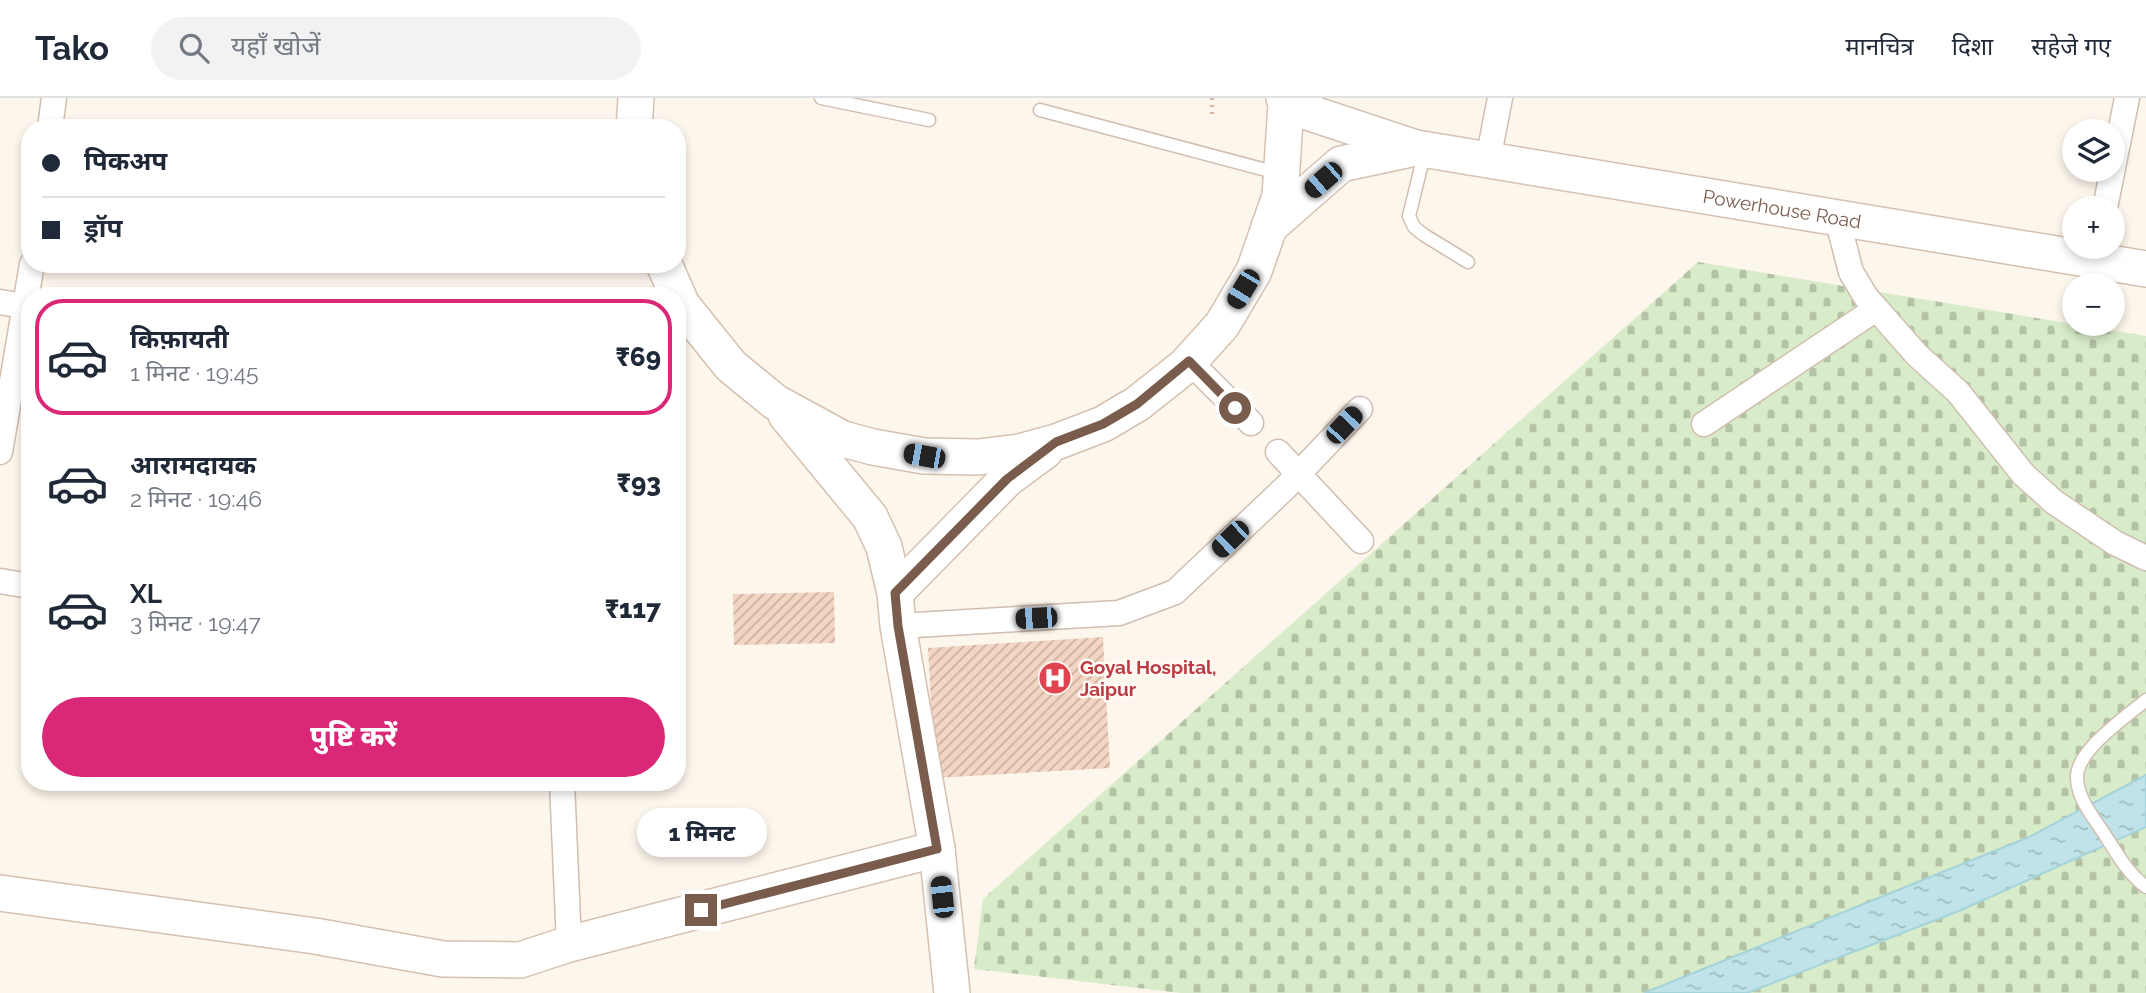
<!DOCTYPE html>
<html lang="hi">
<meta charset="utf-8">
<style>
:root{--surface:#fff;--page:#f2f2f3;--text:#1f2937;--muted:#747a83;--line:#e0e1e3;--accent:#db2777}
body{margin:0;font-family:Raleway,"Noto Sans Devanagari",sans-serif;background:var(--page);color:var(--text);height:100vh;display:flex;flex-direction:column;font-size:26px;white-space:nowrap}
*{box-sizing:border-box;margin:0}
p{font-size:23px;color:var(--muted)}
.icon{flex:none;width:38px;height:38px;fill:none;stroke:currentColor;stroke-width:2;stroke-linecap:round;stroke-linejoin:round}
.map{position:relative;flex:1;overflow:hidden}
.sheet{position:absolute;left:21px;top:189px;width:665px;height:504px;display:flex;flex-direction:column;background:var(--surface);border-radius:28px;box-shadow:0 4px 10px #0003}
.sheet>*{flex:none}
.top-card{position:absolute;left:21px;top:21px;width:665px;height:154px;border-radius:28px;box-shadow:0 4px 10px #0003;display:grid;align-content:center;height:154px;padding:0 21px;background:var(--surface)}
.fabs{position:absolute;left:2062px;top:21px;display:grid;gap:14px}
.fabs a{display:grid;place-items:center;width:63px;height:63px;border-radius:50%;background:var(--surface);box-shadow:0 4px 10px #0003;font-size:35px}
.end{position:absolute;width:32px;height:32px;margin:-16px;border:9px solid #7a5c4d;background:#fff;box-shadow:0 0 0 4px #fff}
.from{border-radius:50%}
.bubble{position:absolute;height:49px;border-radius:24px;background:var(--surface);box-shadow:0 4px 10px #0003;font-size:23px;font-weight:800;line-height:49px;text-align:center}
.car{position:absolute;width:21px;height:42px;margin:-21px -10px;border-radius:9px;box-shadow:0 0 5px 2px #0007;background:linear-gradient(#222 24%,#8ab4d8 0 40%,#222 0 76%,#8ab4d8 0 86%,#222 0)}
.top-card b{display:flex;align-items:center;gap:24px;height:66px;font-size:26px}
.top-card b+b{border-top:2px solid var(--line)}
.top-card i{width:18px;height:18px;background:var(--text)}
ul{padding:12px 0 0;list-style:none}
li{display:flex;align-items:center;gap:21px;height:116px;margin:0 14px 10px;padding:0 7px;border:4px solid transparent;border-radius:28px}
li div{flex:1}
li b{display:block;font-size:26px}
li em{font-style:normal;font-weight:800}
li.current{border-color:var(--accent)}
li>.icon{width:63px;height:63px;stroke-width:1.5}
.button{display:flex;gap:14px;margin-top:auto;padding:14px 21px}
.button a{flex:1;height:80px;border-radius:42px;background:var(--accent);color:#fff;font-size:28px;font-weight:800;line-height:80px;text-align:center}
header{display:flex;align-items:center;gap:42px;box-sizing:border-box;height:98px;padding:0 35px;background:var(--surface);border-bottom:2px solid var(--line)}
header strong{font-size:33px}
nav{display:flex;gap:38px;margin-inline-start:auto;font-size:24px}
.search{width:490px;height:63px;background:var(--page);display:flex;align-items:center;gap:18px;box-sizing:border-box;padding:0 24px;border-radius:38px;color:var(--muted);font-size:26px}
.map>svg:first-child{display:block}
.cemetery{fill:url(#cemetery-stones)}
.water{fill:url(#water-ripples);stroke:#a5d3da;stroke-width:2}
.building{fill:url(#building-hatch)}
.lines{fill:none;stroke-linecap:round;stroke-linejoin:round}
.lane-casing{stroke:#d1beb0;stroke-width:15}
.street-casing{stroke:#d1beb0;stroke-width:27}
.secondary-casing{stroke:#d6c0b0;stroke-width:38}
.path{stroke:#d9b8a5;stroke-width:4.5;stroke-dasharray:2 5;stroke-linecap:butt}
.lane{stroke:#fff;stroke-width:12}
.street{stroke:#fff;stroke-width:24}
.secondary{stroke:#fff;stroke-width:35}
.route{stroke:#7a5c4d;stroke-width:9}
.labels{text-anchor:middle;stroke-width:5;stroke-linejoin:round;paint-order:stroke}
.street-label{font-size:19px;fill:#7a5c4d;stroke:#fffaf3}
.health-label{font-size:19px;font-weight:bold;fill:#be3a42;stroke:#fffaf3;text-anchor:start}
</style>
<header>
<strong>Tako</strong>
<div class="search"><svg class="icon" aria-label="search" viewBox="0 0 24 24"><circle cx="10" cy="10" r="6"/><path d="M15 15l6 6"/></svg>यहाँ खोजें</div>
<nav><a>मानचित्र</a><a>दिशा</a><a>सहेजे गए</a></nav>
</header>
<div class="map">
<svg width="2146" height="895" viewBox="0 0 2146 895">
<defs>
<pattern id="cemetery-stones" width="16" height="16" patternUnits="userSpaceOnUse" patternTransform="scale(1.75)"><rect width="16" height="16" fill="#d8ecc9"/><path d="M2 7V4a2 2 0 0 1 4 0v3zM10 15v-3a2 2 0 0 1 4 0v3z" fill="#b4c2a5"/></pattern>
<pattern id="water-ripples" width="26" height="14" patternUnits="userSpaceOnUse" patternTransform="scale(1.75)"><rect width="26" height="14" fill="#bfe3e8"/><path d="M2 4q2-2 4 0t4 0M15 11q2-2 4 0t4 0" fill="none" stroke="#a0bbbe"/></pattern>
<pattern id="building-hatch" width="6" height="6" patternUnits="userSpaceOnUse" patternTransform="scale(1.75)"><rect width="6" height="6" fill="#f3d5c3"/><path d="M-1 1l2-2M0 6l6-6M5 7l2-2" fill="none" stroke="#cab0a1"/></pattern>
</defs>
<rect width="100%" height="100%" fill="#fdf6ec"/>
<!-- cemetery -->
<path class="cemetery" d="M 1698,164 L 2146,238 L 2146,895 L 1181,895 L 974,871 L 983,801 Z"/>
<!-- water -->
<path class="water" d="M 2146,677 L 2146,729 L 1959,813 L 1747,895 L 1644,895 L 2029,739 Z"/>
<!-- building -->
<path class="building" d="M 834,494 L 835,545 L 734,547 L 733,496 Z
M 1103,539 L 1110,670 L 935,680 L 928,550 Z"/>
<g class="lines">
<defs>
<path id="lane" d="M 821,0 L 929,22
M 1040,12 L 1281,76
M 1425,53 L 1409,118 L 1414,129 L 1424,137 L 1468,164
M 2146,602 C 2126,619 2075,653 2077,681 C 2078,701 2093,719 2103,734 C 2116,754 2127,775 2146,789"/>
<path id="street" d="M 50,30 L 54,0
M 1488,62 L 1500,0
M 2105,110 L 2127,0
M 1837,120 L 1851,174 L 1866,199 L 1917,257 L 1958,294 L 2023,376 L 2054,404 L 2115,445 L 2146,460
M 0,204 L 30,209
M 1189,263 L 1251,325
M 1704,326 L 1876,211
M 0,354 L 32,166
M 1278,354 L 1361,443
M 0,483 L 30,488
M 898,528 L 1119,515 L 1175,494 L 1286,389 L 1360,311
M 562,684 L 569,846"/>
<g id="secondary">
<path id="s1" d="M 1286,7 L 1416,50 L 2146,171"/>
<path d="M 634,30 L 636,0"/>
<path d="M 1269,129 L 1341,66 L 1416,50"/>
<path d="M 664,166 L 682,207 L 731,268 L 775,304 L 843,341 L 873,349 L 924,358 L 978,359 L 1019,354 L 1056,344 L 1103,326 L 1137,306 L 1185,268 L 1222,227 L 1254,173 L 1280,98 L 1286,7 L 1284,0"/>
<path d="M 786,317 L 870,419 L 884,449 L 895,495 L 898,528 L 937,751 L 952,895"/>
<path d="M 895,495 L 1007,381 L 1045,353"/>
<path d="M 0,795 L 315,838 L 443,861 L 520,862 L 569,846 L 937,751"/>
</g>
</defs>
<!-- lane casing -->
<use href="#lane" class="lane-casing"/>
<!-- street casing -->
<use href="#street" class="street-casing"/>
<!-- secondary casing -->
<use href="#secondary" class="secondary-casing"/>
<!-- path -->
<path class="path" d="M 1212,0 L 1212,20"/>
<!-- lane -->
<use href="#lane" class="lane"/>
<!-- street -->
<use href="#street" class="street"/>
<!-- secondary -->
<use href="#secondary" class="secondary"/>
</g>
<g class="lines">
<!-- route -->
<path class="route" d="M 701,812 L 937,751 L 898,528 L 895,495 L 1007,381 L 1056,344 L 1103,326 L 1137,306 L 1189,263 L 1235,310"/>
</g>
<!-- icons -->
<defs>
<symbol id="hospital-disc" viewBox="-11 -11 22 22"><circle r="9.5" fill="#e0444e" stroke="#fffaf3"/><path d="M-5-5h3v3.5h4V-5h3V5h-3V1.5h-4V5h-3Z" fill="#fff"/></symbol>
</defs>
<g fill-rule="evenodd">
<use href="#hospital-disc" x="1036" y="561" width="38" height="38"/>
</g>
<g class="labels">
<!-- street labels -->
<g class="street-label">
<text dy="7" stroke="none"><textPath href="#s1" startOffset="508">Powerhouse Road</textPath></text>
</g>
<!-- health labels -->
<g class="health-label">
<text x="1080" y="576">Goyal Hospital,<tspan x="1080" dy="22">Jaipur</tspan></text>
</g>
</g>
</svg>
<div class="fabs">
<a><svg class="icon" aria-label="layers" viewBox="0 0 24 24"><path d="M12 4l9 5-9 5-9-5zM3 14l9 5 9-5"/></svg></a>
<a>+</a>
<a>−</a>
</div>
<i class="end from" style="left:1235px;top:310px"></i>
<i class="end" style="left:701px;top:812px"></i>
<div class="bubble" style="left:637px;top:710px;width:130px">1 मिनट</div>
<i class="car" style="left:1323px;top:82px;rotate:229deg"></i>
<i class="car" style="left:1243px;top:191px;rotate:211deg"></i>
<i class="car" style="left:1344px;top:327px;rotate:43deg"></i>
<i class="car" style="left:924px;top:358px;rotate:280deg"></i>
<i class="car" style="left:1230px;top:441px;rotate:226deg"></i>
<i class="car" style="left:1036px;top:520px;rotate:267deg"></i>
<i class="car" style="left:942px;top:799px;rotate:354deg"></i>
<div class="top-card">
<b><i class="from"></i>पिकअप</b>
<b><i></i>ड्रॉप</b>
</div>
<section class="sheet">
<ul>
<li class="current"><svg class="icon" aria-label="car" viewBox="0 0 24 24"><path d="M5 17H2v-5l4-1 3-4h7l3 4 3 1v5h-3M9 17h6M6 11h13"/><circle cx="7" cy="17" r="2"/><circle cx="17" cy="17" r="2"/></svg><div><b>किफ़ायती</b><p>1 मिनट · 19:45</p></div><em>₹69</em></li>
<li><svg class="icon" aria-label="car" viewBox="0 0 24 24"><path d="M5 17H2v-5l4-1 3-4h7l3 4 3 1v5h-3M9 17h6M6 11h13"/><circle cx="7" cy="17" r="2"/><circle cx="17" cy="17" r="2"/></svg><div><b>आरामदायक</b><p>2 मिनट · 19:46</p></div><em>₹93</em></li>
<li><svg class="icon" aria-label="car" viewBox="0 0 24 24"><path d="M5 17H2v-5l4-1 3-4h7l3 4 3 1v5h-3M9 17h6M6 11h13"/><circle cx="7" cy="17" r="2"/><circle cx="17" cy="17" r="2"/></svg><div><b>XL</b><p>3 मिनट · 19:47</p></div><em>₹117</em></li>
</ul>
<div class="button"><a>पुष्टि करें</a></div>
</section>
</div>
